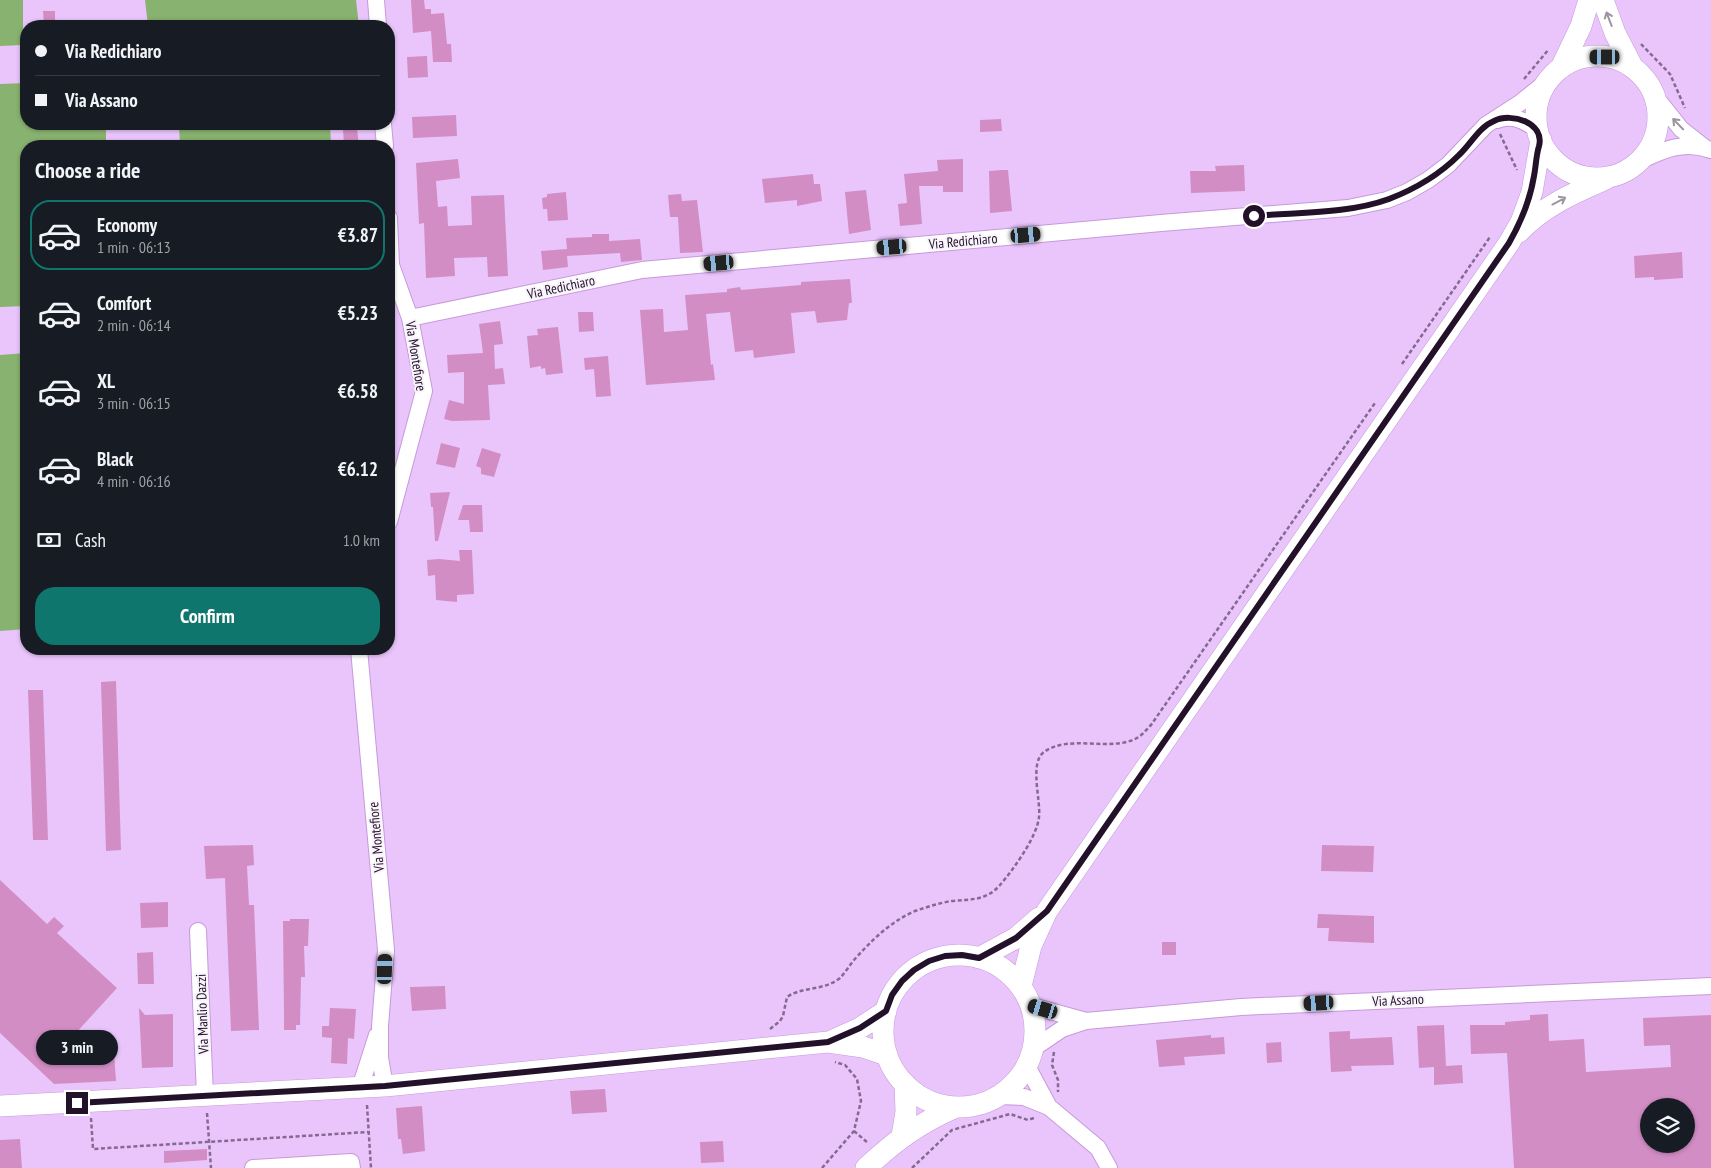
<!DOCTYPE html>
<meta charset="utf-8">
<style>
:root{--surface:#171b24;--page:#20242c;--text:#f1f3f6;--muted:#9ea1a6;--line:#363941;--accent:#0f766e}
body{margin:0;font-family:"PT Sans Narrow",sans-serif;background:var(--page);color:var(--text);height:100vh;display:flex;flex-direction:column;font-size:19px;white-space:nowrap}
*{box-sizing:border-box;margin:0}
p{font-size:16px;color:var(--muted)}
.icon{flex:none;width:28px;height:28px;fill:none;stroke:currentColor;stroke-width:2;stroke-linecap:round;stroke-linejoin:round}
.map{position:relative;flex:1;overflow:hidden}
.details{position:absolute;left:20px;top:140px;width:375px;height:515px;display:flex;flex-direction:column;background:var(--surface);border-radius:20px;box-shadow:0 1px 4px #0004}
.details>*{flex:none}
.top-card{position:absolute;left:20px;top:20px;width:375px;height:110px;border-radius:20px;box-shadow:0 1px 4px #0004;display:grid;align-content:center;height:110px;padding:0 15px;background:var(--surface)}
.buttons{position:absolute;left:1640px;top:1098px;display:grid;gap:10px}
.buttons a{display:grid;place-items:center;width:55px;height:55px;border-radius:50%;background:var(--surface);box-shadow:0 1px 4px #0004;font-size:25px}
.end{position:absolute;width:22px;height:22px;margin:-11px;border:6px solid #221129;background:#fff;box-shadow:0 0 0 2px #fff}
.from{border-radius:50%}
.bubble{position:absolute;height:35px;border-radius:18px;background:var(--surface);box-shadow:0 1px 4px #0004;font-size:16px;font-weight:700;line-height:35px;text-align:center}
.car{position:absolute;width:15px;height:30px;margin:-15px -8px;border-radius:6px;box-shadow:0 0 4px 1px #0007;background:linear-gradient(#222 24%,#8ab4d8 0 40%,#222 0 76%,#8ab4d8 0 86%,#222 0)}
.top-card b{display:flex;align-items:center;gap:18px;height:48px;font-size:19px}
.top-card b+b{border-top:1px solid var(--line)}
.top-card i{width:12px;height:12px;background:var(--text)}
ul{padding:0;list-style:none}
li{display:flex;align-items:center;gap:15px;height:70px;margin:0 10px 8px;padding:0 5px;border:2px solid transparent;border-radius:20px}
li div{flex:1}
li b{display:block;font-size:19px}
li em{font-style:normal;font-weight:700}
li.selected{border-color:var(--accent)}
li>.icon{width:45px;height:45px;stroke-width:1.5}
h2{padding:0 15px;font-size:22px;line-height:60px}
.pay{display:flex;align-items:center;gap:12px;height:55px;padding:0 15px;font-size:19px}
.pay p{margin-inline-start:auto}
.primary-button{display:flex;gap:10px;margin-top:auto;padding:10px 15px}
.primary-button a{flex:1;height:58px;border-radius:20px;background:var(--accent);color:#fff;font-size:20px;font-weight:700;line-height:58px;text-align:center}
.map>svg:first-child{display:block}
.green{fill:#88b26f}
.building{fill:#d28dc4;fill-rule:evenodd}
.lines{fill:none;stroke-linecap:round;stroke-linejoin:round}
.minor-casing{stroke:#c699db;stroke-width:18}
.major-casing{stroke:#c699db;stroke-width:22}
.path{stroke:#846a91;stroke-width:2.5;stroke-dasharray:4 2.5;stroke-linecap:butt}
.minor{stroke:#fff;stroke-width:16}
.major{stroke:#fff;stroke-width:21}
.oneway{stroke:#9c949f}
.route{stroke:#221129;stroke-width:6}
.labels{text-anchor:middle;stroke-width:4;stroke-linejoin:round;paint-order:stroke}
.street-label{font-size:14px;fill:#221129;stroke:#f9f4fb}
</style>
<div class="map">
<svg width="1711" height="1168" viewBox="0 0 1711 1168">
<rect width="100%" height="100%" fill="#eac5fc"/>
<!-- green -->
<path class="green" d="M 0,0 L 23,0 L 23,45 L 0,46 Z
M 145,0 L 356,0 L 359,26 L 148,26 Z
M 26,83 L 26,124 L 106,124 L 106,146 L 26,146 L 26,306 L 0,307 L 0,84 Z
M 179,124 L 330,124 L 331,146 L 180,146 Z
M 26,353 L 26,629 L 0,631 L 0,355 Z"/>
<!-- building -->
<path class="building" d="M 411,0 L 424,0 L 425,9 L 431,9 L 431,14 L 444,13 L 447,44 L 451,44 L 452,62 L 433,62 L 431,31 L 413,33 Z
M 43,11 L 55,11 L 55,26 L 44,26 Z
M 427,56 L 428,77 L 408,78 L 407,57 Z
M 456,115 L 457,136 L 413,138 L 412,117 Z
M 1001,119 L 1002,131 L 980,132 L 980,120 Z
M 357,128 L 359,146 L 344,146 L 343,129 Z
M 458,159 L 460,178 L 436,181 L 438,207 L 447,206 L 448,226 L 472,225 L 471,196 L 504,195 L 508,276 L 488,277 L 487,257 L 454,258 L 455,276 L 426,278 L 424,223 L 419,224 L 416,163 Z
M 963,159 L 963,192 L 943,192 L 943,186 L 919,186 L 922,224 L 900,226 L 898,204 L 907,203 L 904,174 L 938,171 L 937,160 Z
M 1244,165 L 1245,191 L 1191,193 L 1190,171 L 1216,171 L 1215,166 Z
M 1002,170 L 1008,170 L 1012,211 L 990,213 L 989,171 Z
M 813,174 L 814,184 L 820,184 L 822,201 L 797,206 L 797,200 L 765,203 L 762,179 Z
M 866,190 L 871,230 L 849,234 L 845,192 Z
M 566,192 L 568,220 L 548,221 L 547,209 L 543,209 L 542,198 L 547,197 L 547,194 Z
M 681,194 L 682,201 L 697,200 L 703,252 L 680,253 L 678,217 L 670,217 L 668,195 Z
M 592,234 L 609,234 L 609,241 L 640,239 L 642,260 L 621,262 L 620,253 L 567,256 L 568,267 L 543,270 L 541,251 L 567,249 L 566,238 L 592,237 Z
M 1682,252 L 1683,278 L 1654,280 L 1654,277 L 1635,278 L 1634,256 Z
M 850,279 L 852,303 L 849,303 L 847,320 L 817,323 L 815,311 L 791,313 L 795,353 L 754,358 L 753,350 L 735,352 L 730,312 L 706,314 L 711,365 L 713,364 L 715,380 L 646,385 L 640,310 L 663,309 L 664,332 L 688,330 L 685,295 L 727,292 L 727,289 L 740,287 L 741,290 L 801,285 L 801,282 Z
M 578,312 L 593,312 L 594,331 L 579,332 Z
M 500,321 L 503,344 L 494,345 L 495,369 L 503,368 L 505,384 L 488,385 L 490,420 L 452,421 L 444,419 L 449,400 L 464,404 L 464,372 L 448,373 L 447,355 L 483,353 L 479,324 Z
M 558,327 L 563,373 L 546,375 L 545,368 L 541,369 L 541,366 L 530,368 L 527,336 L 538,335 L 537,329 Z
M 608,356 L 611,396 L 596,397 L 594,369 L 585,370 L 584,358 Z
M 441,443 L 460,448 L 455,468 L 436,464 Z
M 482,448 L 501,454 L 494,477 L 481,474 L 481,468 L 476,466 Z
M 450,492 L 438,541 L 435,541 L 433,507 L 431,507 L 430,493 Z
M 463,505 L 482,505 L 483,532 L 470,532 L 469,520 L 458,520 Z
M 459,550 L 472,550 L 474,594 L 457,595 L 457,602 L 436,600 L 435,575 L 428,576 L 427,560 L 439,559 L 460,561 Z
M 116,681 L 121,850 L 106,851 L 101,682 Z
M 28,690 L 43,690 L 48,840 L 33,840 Z
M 253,845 L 254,865 L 247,866 L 249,905 L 254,905 L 259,1030 L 231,1031 L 225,878 L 206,879 L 204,846 Z
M 1322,845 L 1374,846 L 1373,872 L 1321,871 Z
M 0,880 L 47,924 L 54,917 L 64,926 L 57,933 L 117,988 L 54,1057 L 114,1053 L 116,1081 L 54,1084 L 0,1033 Z
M 168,902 L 168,927 L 141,928 L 140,903 Z
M 1318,914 L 1374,916 L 1374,943 L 1328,941 L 1329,928 L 1317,928 Z
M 290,919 L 309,919 L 308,946 L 304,946 L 305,977 L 301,977 L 300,1025 L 296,1025 L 296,1030 L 284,1030 L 284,1017 L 283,921 L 290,921 Z
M 1162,942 L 1176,942 L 1176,955 L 1162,955 Z
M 153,952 L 154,984 L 138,984 L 137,953 Z
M 445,986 L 446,1009 L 412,1011 L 410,987 Z
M 139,1008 L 145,1015 L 173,1014 L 173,1067 L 142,1068 Z
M 330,1008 L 356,1009 L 354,1039 L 348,1038 L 347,1064 L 331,1063 L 332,1038 L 322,1037 L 322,1026 L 329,1026 Z
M 1548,1014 L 1549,1041 L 1584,1039 L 1586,1072 L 1671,1067 L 1670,1045 L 1644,1046 L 1643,1018 L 1711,1015 L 1711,1168 L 1514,1168 L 1507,1053 L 1471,1054 L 1470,1025 L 1505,1025 L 1505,1022 L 1530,1020 L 1530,1015 ZM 1649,1106 L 1686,1106 L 1686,1144 L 1649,1144 Z
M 1444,1025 L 1446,1066 L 1462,1065 L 1463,1083 L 1434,1085 L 1434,1067 L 1419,1068 L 1417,1026 Z
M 1350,1031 L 1350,1039 L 1392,1037 L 1394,1065 L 1351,1066 L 1352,1071 L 1331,1072 L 1329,1032 Z
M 1211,1035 L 1211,1038 L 1224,1037 L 1225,1054 L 1184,1057 L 1185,1065 L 1159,1067 L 1156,1040 Z
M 1281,1042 L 1282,1062 L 1267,1063 L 1266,1043 Z
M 605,1089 L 607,1112 L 572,1114 L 570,1091 Z
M 422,1106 L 425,1151 L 403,1154 L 401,1139 L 398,1139 L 396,1108 Z
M 20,1139 L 22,1168 L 0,1168 L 0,1140 Z
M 723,1141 L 724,1162 L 701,1163 L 700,1142 Z
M 207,1149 L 207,1160 L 164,1163 L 164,1151 Z"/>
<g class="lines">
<defs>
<path id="minor" d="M 376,0 L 378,26
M 1654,95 L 1681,129 L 1704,147
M 1497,120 C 1513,114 1525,121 1538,130
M 383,124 L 385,146
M 1638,162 C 1662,150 1684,140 1711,150
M 389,218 L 391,265 L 410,318 L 424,391 L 389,522
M 410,318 L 642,270 L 1161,223 L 1348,208 L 1387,200 L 1407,192 L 1428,180 L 1448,165 L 1486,125 L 1520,103 L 1549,80
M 359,649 L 386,950 L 380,1026 L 380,1058 L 385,1086
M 198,931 L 205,1096
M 1032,1006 L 1086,1021
M 1034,1048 L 1062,1029 L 1086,1021 L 1241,1007 L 1711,986
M 1027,1066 L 1049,1107
M 360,1088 L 377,1035
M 1000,1096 L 1024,1097 L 1049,1107 L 1098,1148 L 1109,1168
M 253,1168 L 351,1162 L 352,1168"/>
<path id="major" d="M 1603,0 L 1615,33 L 1633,68
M1536 117a61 61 0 1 1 122 0a61 61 0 1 1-122 0Z
M 1561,68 L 1581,26 L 1589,0
M 1519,232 C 1543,206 1574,193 1606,179
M883 1031a76 76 0 1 1 152 0a76 76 0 1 1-152 0Z
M 979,958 L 1016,938 L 1039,918
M 1021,986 L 1031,946 L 1047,911 L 1509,243 L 1521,222 L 1532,192 L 1541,140
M 829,1042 L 860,1028 L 886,1011
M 0,1106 L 385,1086 L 828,1042 L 863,1047 L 887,1055
M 902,1136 L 906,1112 L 905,1084
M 866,1168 C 896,1140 918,1124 956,1107"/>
</defs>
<!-- minor casing -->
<use href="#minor" class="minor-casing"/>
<!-- major casing -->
<use href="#major" class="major-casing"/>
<!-- path -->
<path class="path" d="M 1641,44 L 1670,74 L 1685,108
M 1524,79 L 1549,49
M 1500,134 L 1517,170
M 1402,364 L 1490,237
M 770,1029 L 780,1021 L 783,1016 L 787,997 C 803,986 824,991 840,978 C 845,973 849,966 854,960 C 872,940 890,922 915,911 C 927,907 939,903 952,901 C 971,899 986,901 1000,885 C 1013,870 1037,837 1039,817 C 1041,800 1029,763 1044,752 C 1070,733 1115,754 1140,736 C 1144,733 1147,729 1151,725 L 1375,403
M 1054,1052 L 1052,1065 L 1058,1080 L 1058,1092
M 367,1105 L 371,1168
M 207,1113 L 211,1168
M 91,1118 L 93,1149 L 368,1132
M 854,1131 L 868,1143
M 822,1168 L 854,1131 L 861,1101 L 857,1079 L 845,1065 L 835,1062
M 912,1168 L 952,1130 L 1010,1114 L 1028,1120 L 1034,1118"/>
<!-- minor -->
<use href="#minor" class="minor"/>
<!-- major -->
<use href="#major" class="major"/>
</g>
<!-- one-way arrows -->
<defs><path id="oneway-shaft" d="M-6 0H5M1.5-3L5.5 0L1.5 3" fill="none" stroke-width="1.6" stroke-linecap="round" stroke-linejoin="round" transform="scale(1.25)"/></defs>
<g class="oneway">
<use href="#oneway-shaft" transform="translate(1609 19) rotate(-111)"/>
<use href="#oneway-shaft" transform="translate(1678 124) rotate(-134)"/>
<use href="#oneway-shaft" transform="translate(1559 201) rotate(-28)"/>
</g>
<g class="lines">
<!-- route -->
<path class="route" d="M 77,1103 L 385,1086 L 828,1042 L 860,1028 L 886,1011 L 892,995 L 902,981 L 914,970 L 929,961 L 945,956 L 962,955 L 979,958 L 1016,938 L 1047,911 L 1509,243 C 1521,222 1530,201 1534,176 C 1536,166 1536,156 1539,146 C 1545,123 1512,112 1494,121 C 1479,127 1471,144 1459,155 C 1440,174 1415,189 1389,199 C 1348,214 1298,212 1254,216"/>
</g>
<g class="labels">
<!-- street labels -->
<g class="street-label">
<text transform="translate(963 241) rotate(-5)" y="5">Via Redichiaro</text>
<text transform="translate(561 287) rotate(-12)" y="5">Via Redichiaro</text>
<text transform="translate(416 356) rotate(81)" y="5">Via Montefiore</text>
<text transform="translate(376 837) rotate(-95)" y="5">Via Montefiore</text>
<text transform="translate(1398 1000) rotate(-3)" y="5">Via Assano</text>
<text transform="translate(202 1014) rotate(-92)" y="5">Via Manlio Dazzi</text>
</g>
</g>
</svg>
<div class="buttons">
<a><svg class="icon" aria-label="layers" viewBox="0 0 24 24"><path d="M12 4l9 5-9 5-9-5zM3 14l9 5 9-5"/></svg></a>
</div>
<i class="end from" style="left:1254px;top:216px"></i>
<i class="end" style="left:77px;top:1103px"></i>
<div class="bubble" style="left:36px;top:1030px;width:82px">3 min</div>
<i class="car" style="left:1605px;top:57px;rotate:270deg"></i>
<i class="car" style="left:1026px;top:235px;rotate:85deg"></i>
<i class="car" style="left:892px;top:247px;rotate:265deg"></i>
<i class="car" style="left:719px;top:263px;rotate:265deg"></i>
<i class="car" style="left:385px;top:969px;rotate:2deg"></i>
<i class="car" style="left:1319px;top:1003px;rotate:267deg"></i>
<i class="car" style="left:1043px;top:1009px;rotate:287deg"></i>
<div class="top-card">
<b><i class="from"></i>Via Redichiaro</b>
<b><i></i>Via Assano</b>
</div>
<section class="details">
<h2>Choose a ride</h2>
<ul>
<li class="selected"><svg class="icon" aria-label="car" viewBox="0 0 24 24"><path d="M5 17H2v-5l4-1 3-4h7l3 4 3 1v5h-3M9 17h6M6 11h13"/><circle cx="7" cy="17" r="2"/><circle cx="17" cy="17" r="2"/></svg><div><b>Economy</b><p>1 min · 06:13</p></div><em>€3.87</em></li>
<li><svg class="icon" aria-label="car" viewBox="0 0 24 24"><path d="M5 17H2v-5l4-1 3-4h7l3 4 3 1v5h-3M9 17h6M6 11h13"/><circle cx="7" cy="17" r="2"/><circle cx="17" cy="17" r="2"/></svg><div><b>Comfort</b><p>2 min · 06:14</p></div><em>€5.23</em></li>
<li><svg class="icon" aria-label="car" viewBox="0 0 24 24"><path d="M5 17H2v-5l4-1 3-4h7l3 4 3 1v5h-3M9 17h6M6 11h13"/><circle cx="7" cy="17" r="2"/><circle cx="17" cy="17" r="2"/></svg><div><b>XL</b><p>3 min · 06:15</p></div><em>€6.58</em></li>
<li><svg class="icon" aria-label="car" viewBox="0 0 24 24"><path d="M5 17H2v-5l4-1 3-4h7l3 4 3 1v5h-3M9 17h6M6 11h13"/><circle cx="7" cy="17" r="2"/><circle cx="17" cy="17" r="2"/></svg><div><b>Black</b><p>4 min · 06:16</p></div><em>€6.12</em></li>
</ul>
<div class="pay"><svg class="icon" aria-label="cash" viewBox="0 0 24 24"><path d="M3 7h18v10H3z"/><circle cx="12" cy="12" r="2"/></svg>Cash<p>1.0 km</p></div>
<div class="primary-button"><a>Confirm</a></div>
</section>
</div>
